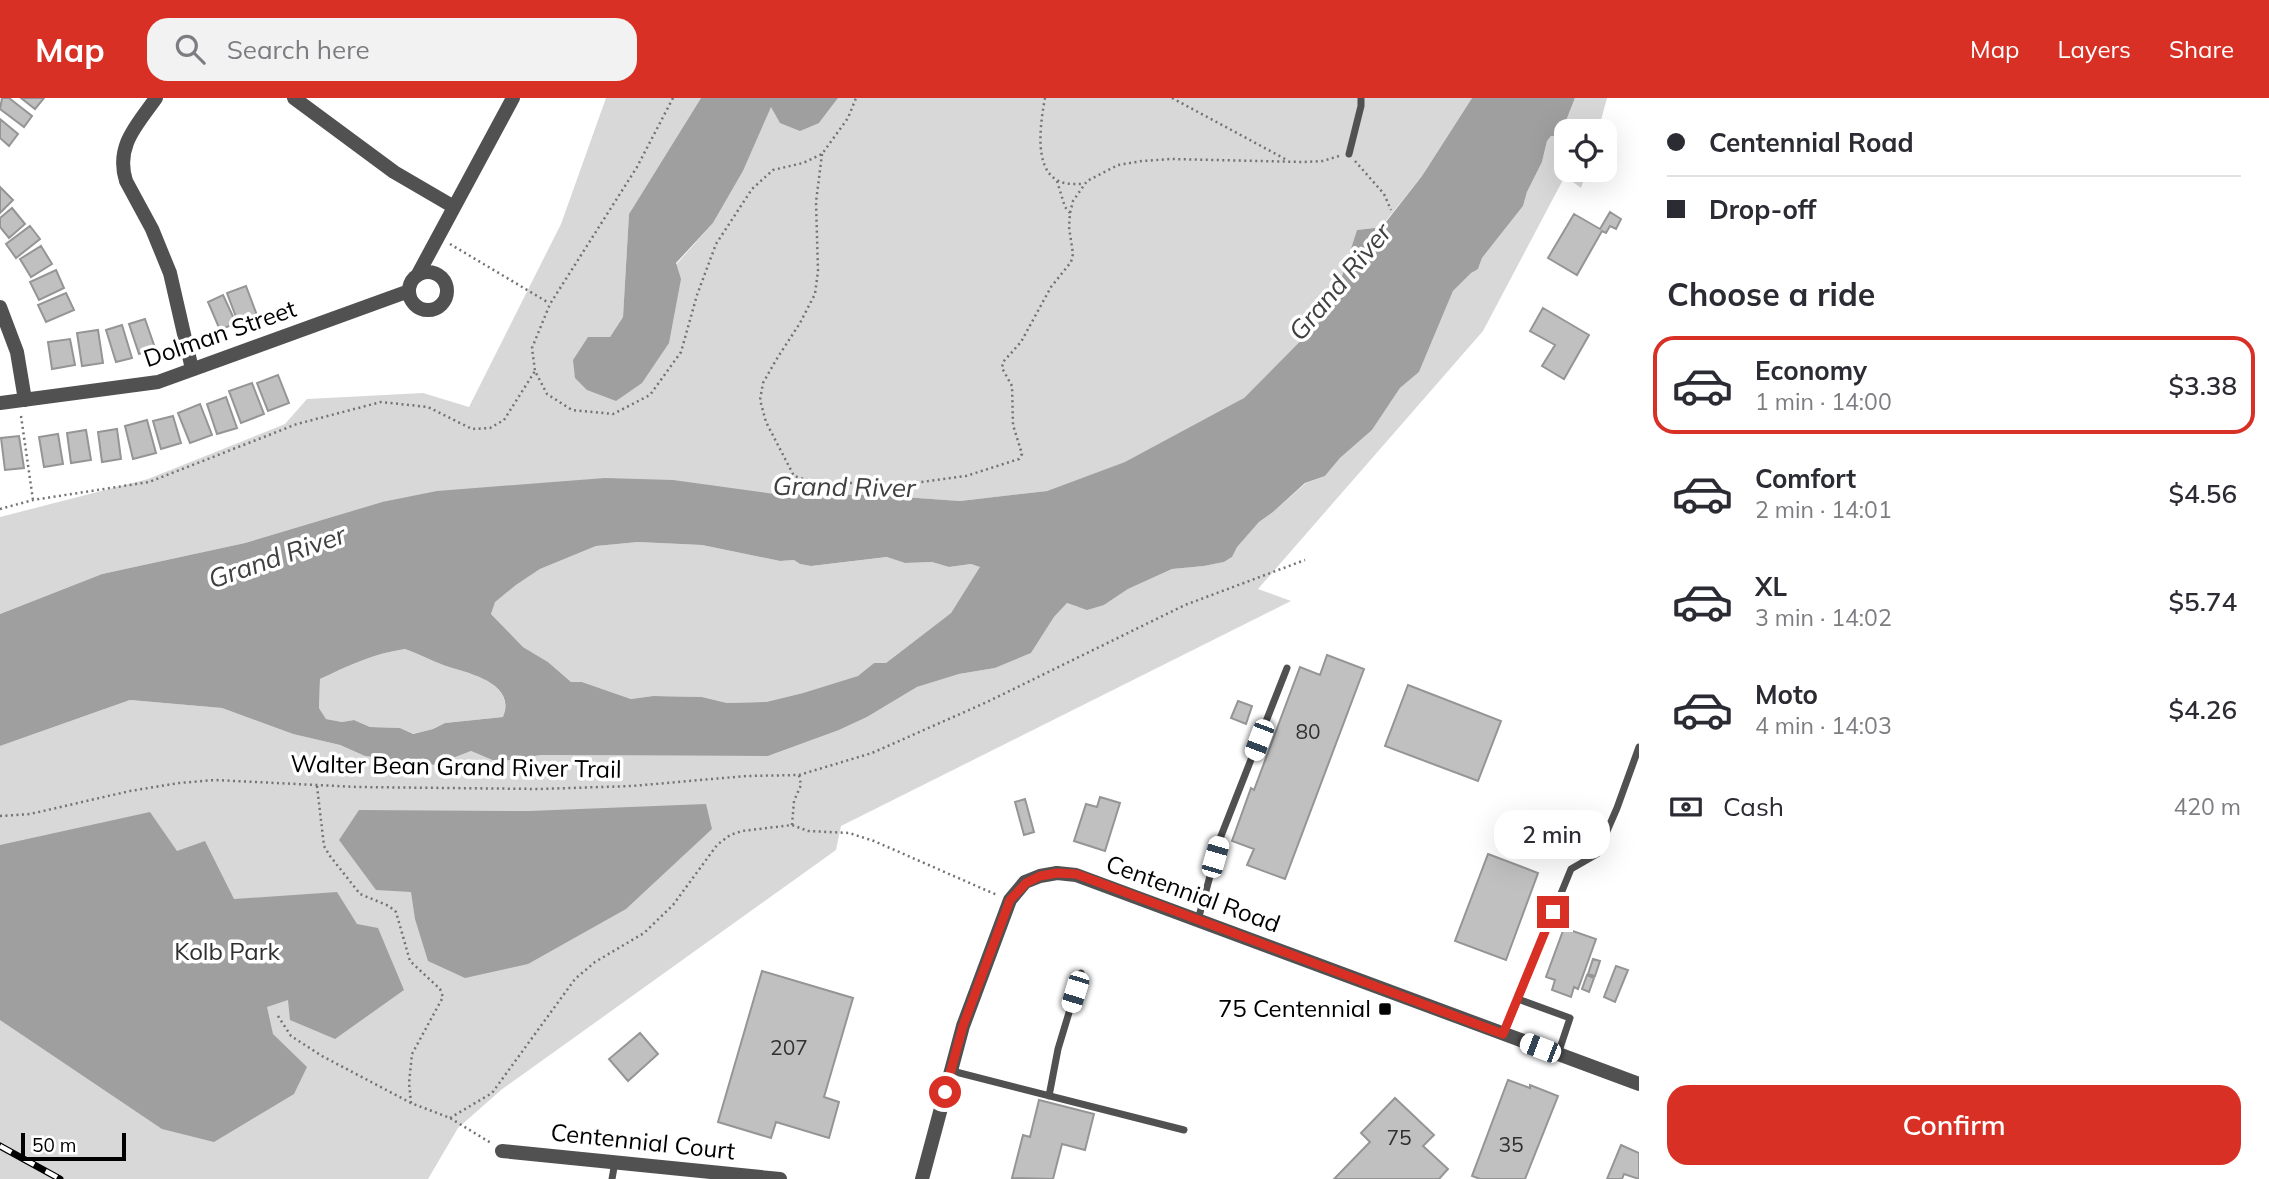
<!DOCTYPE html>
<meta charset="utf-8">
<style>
:root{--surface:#fff;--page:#f2f2f3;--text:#2b2b33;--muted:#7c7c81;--line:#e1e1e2;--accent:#d93025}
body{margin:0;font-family:Mulish,sans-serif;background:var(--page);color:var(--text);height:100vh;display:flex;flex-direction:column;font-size:26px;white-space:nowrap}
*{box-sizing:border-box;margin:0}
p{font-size:23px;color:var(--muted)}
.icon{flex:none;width:38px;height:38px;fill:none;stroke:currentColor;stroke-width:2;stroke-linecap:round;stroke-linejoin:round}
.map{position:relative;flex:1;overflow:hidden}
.sheet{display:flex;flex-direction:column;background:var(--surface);width:630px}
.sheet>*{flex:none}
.hud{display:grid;align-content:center;height:154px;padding:0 28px;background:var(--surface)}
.buttons{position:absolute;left:1554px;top:21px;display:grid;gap:14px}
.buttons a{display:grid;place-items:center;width:63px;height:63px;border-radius:14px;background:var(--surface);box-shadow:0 7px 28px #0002;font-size:35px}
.scale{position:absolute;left:21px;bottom:18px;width:105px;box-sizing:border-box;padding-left:7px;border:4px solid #000;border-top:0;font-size:19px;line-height:24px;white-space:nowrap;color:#000;-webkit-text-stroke:5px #fff;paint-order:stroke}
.end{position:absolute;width:32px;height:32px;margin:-16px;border:9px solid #d93025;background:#fff;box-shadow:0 0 0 4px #fff}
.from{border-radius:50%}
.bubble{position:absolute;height:49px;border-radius:21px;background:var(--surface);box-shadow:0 7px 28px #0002;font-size:23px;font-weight:600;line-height:49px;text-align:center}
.car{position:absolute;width:21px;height:42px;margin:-21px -10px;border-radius:9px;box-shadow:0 0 5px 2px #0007;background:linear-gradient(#fff 24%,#345 0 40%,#fff 0 76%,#345 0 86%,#fff 0)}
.hud b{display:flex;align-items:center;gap:24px;height:66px;font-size:26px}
.hud b+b{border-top:2px solid var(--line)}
.hud i{width:18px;height:18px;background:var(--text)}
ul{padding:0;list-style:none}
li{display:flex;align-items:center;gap:21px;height:98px;margin:0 14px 10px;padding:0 14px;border:4px solid transparent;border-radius:21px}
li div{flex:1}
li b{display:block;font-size:26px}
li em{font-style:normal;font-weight:600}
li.current{border-color:var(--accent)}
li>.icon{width:63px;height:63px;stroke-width:1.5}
h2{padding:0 28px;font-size:32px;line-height:84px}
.pay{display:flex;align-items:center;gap:18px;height:77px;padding:0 28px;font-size:26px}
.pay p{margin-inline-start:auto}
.primary-button{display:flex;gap:14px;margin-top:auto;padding:14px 28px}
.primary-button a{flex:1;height:80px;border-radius:21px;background:var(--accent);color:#fff;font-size:28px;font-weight:600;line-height:80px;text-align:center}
header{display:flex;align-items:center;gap:42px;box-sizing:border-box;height:98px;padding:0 35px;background:var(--accent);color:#fff}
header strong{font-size:33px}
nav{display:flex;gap:38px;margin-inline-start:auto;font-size:24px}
.search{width:490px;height:63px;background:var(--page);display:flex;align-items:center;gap:18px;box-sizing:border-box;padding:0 24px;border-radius:21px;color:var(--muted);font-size:26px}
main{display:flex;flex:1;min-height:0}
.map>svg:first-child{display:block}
.green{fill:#d8d8d8}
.water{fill:#9f9f9f;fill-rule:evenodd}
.building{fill:#c0c0c0;stroke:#959595;stroke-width:2}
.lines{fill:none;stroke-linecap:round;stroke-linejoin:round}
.path{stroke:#737373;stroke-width:2.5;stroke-dasharray:2 3.5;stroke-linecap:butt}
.service{stroke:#515151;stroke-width:7}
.minor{stroke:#515151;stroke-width:14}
.rail-casing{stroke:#000;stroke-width:7}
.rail{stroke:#fff;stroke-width:4.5;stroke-dasharray:13;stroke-linecap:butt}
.route{stroke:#d93025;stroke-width:9}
.poi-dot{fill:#000;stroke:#fff;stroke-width:2.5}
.labels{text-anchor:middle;stroke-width:7;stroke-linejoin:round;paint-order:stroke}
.number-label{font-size:21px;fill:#303030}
.street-label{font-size:24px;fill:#000;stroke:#fff}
.park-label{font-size:24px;fill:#2f2f2f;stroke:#fff}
.poi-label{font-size:24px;fill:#000;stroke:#fff;text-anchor:end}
.water-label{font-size:26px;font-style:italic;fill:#404040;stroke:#fff}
</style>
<header>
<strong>Map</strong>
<div class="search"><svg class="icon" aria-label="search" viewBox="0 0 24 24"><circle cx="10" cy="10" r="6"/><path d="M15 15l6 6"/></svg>Search here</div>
<nav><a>Map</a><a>Layers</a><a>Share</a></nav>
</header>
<main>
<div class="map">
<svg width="1639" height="1081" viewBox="0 0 1639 1081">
<rect width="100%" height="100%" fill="#fff"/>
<!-- green -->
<path class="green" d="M 606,0 L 701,0 L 629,116 L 623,219 L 610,239 L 575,280 L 713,125 L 743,73 L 771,8 L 819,25 L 838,0 L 1472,0 L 1422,78 L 1381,129 L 1357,132 L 1331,212 L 1244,300 L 1175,346 L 1047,393 L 960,403 L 874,397 L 774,396 L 382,404 L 245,445 L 102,476 L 0,516 L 0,419 L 148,381 L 285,326 L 307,301 L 423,295 L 469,309 L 561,126 Z
M 1575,0 L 1607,0 L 1598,33 L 1566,33 L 1566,72 L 1587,72 L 1581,90 L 1565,78 L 1483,233 L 1258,491 L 1291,503 L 841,728 L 836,752 L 501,992 L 458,1030 L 428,1081 L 0,1081 L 0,648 L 130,602 L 222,610 L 293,636 L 340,647 L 365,658 L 435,667 L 471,653 L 497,664 L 541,657 L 768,658 L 839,632 L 867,619 L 917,589 L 959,576 L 995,570 L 1031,555 L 1054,519 L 1067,505 L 1078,509 L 1104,507 L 1128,491 L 1172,471 L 1204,468 L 1224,464 L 1232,459 L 1236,449 L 1259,424 L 1273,414 L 1306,385 L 1325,378 L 1340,360 L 1372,332 L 1400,290 L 1419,274 L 1453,193 L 1471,174 L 1478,171 L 1482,160 L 1523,108 L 1527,94 L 1542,64 L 1547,43 L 1551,38 L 1560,38 Z
M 638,444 L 702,447 L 780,463 L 794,462 L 800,466 L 811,468 L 888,459 L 905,465 L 932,464 L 949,469 L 971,466 L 981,469 L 951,515 L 886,565 L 874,565 L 859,578 L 803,595 L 766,604 L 727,605 L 702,599 L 653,598 L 631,601 L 582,584 L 571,584 L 548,564 L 523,549 L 491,516 L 494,504 L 516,487 L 540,471 L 596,448 Z
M 405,551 C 419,556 432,563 446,568 C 469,575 516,585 503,619 L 445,625 L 433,631 L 412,636 L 400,630 L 370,629 L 354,622 L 342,624 L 326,621 L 319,610 L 320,581 C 350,567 372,556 405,551 Z"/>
<!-- water -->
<path class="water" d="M 701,0 L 838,0 L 819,25 L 800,33 L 780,25 L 771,9 L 743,73 L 713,125 L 676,165 L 681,181 L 669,245 L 642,285 L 616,303 L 587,292 L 575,280 L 573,262 L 588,239 L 610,239 L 623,219 L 629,116 Z
M 1472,0 L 1575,0 L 1560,38 L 1551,38 L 1547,43 L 1542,64 L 1527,94 L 1523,108 L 1482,160 L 1478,171 L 1471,175 L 1453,193 L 1419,274 L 1400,290 L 1372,332 L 1340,360 L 1325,378 L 1305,385 L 1273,414 L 1259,424 L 1237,449 L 1232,459 L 1224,464 L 1204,468 L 1172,471 L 1128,491 L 1104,507 L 1087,512 L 1067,505 L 1054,519 L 1031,555 L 995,570 L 959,576 L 917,589 L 867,619 L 839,632 L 768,658 L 541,657 L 497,664 L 471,653 L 435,667 L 365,658 L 340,647 L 293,636 L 222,610 L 130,602 L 0,648 L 0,516 L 102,476 L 245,445 L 382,404 L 437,393 L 605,380 L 673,382 L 774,396 L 874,397 L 960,403 L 1047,393 L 1125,364 L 1244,300 L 1331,212 L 1357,132 L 1382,129 L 1422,78 ZM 638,444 L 702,447 L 780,463 L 794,462 L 800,466 L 811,468 L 887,459 L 905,465 L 932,464 L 949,469 L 971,466 L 980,469 L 951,515 L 886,565 L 874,565 L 858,578 L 803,595 L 766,604 L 727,605 L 702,599 L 653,598 L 631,601 L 582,584 L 571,584 L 548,564 L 523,549 L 491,516 L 495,504 L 516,487 L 540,471 L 596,448 ZM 405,551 C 419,556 432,563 446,568 C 468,575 517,585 503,619 L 445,625 L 433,631 L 413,636 L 400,630 L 370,629 L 354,622 L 342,624 L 326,621 L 319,610 L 320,581 C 350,567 372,556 405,551 Z
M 706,706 L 712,731 L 626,811 L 528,866 L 465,880 L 428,863 L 415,821 L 411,794 L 376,792 L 339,742 L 359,712 L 529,713 Z
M 150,714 L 177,753 L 205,743 L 234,801 L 337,794 L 357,826 L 378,830 L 404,892 L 335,941 L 290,922 L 288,902 L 267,909 L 273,936 L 307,969 L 294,996 L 214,1044 L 162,1031 L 0,922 L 0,747 Z"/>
<!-- building -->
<path class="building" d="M 2,0 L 9,0 L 32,18 L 24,29 L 0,11 Z
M 21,0 L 44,0 L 35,11 Z
M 0,21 L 18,36 L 9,48 L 0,40 Z
M 0,89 L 13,102 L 0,115 Z
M 12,110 L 25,126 L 9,140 L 0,129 L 0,120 Z
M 1610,114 L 1621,121 L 1616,131 L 1610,128 L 1606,135 L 1602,133 L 1577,177 L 1548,160 L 1574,116 L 1600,131 Z
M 30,128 L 40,141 L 16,160 L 6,146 Z
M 41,148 L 52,166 L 31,179 L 20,161 Z
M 56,172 L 64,190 L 39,202 L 30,184 Z
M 246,188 L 258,220 L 239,227 L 227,195 Z
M 66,195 L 74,212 L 46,224 L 38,207 Z
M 223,197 L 236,225 L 220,232 L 208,204 Z
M 1543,210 L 1589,237 L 1564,281 L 1542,268 L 1555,247 L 1530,233 Z
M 145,221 L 155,250 L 139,256 L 129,226 Z
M 122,227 L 132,260 L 116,264 L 106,232 Z
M 98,232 L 103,265 L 82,268 L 77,235 Z
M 70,241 L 75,267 L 52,271 L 48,244 Z
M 278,277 L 289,305 L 268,313 L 257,285 Z
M 252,285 L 264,316 L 241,325 L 229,293 Z
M 226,299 L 237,330 L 217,336 L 207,306 Z
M 200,306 L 212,337 L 190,345 L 178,315 Z
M 173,318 L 181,345 L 161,351 L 153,323 Z
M 147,322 L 156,355 L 133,361 L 125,328 Z
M 117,331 L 121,361 L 102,364 L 98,334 Z
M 86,332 L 91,362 L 71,365 L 67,335 Z
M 58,336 L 63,366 L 44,369 L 39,339 Z
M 19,338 L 24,370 L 5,372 L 1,340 Z
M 1327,557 L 1364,571 L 1285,781 L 1247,767 L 1254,751 L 1232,743 L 1251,690 L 1254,692 L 1300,569 L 1320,577 Z
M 1408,587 L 1501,623 L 1478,683 L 1385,648 Z
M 1238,603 L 1252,608 L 1246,626 L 1231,620 Z
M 1100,699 L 1120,705 L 1105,753 L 1074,743 L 1086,706 L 1097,709 Z
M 1025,701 L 1034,734 L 1024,737 L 1015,704 Z
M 1488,756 L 1538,775 L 1506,862 L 1455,843 Z
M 1564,830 L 1596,841 L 1578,891 L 1574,889 L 1571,899 L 1552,892 L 1555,882 L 1546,879 Z
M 1593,861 L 1600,863 L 1595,878 L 1588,876 Z
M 1616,868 L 1628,872 L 1615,904 L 1604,899 Z
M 762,873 L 853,900 L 824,999 L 839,1004 L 829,1040 L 776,1024 L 771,1040 L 718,1024 Z
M 1587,877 L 1594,880 L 1589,894 L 1582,891 Z
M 640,935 L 658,956 L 628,983 L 609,961 Z
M 1508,982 L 1530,990 L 1530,987 L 1558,998 L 1525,1081 L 1480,1081 L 1472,1078 Z
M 1395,1000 L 1434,1037 L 1423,1048 L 1448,1071 L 1439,1081 L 1334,1081 L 1370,1044 L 1361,1035 Z
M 1039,1002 L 1094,1016 L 1085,1052 L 1062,1046 L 1053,1081 L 1012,1080 L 1023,1037 L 1030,1039 Z
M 1621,1047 L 1639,1055 L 1639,1081 L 1624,1076 L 1622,1081 L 1607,1081 Z"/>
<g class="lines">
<!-- path -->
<path class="path" d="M 673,0 L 637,69 L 550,206 L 532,250 L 535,273 L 547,296 L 572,312 L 613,316 L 650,297 L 681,254 L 697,197 L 716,146 L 752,91 L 773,72 L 803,65 L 822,56 L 848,20 L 856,0
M 1045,0 C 1041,22 1033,69 1057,82 C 1065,87 1075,86 1084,86
M 1172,0 L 1287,62
M 822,56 L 816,104 L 818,173 L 815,196 L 800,225 L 776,262 L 763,285 L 760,302 L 766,324 L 794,378 L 814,384 L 846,385 L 921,384 L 966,378 L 1019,361 L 1022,356 L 1013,327 L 1012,288 L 1002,270 L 1003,264 L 1021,244 L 1051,189 L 1071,164 L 1073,156 L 1069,129 L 1070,115 L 1073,103 L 1087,83 L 1118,67 L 1142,63 L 1171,61 L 1304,64 L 1323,63 L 1339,58
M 1355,63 L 1384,96 L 1391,112
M 1057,83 L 1065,109 L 1070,115
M 450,146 L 549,205
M 21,318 L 33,402
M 0,411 L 33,402 L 149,384 L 297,326 L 381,304 L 428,309 L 472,331 L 490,330 L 504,322 L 535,273
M 317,688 L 324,748 L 330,758 L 360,796 L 389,808 L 396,814 L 410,863 L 440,891 L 443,899 L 412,956 L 409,985 L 411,1005 L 450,1020 L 491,1045
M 0,718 L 30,716 L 130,693 L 179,685 L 215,682 L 357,689 L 539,691 L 632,688 L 746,678 L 799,677 L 872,655 L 987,604 L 1185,507 L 1305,462
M 792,727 L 794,703 L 801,687 L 799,677
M 278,918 L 291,938 L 322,958 L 411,1005
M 450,1020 L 492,995 L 575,881 L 595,864 L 644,835 L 673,807 L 717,747 L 730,737 L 742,733 L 792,727 L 808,733 L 849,735 L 874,743 L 997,797"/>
<!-- service -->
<path class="service" d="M 1349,56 L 1361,8 L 1361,0
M 1198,822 L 1221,738 L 1287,570
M 1518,901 L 1570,920 L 1558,956
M 1504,935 L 1571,771 L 1597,756 L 1617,710 L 1639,649
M 952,973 L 1184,1032
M 1049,998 L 1058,951 L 1081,875
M 612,1081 L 615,1064"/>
<!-- minor -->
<path class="minor" d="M 156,0 C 137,27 115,48 126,83 L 152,131 L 170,175 L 192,271
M 294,0 L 394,74 L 454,109
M409 193a19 19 0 1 1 38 0a19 19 0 1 1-38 0Z
M 417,178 L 513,0
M 0,209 L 17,254 L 25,302
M 0,305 L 158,284 L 409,193
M 502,1053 L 780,1081
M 922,1081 L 963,928 L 1010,802 L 1025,784 L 1040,778 L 1057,775 L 1076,777 L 1639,986"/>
<defs>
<path id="rail" d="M 0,1048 L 60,1081"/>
</defs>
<!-- rail casing -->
<use href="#rail" class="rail-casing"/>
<!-- rail -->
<use href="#rail" class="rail"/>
</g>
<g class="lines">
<!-- route -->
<path class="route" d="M 945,994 L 963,928 L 1010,802 L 1026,785 L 1040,778 L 1057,775 L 1076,776 L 1503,936 L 1553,814"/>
</g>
<!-- markers -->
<rect class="poi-dot" x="1378" y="904" width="14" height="14" rx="3.5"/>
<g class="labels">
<!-- number labels -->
<g class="number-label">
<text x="1308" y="641">80</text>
<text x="789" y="957">207</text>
<text x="1399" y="1047">75</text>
<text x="1511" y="1054">35</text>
</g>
<!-- street labels -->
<g class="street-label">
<text transform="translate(220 236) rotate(-19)" y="8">Dolman Street</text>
<text transform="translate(456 669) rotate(1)" y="8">Walter Bean Grand River Trail</text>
<text transform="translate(1193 796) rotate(20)" y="8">Centennial Road</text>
<text transform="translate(643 1044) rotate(6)" y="8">Centennial Court</text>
</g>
<!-- park labels -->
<g class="park-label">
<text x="227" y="862">Kolb Park</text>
</g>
<!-- poi labels -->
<g class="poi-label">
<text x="1371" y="919">75 Centennial</text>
</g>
<!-- water labels -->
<g class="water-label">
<text transform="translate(1340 184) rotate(-50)" y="9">Grand River</text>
<text transform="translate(844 389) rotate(1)" y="9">Grand River</text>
<text transform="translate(277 459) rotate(-19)" y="9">Grand River</text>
</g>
</g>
</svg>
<div class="buttons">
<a><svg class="icon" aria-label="locate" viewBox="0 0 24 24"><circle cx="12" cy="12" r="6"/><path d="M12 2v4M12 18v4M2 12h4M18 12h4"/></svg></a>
</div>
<div class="scale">50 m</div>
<i class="end from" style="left:945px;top:994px"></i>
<i class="end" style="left:1553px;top:814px"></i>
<div class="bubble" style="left:1494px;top:712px;width:116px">2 min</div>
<i class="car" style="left:1259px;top:642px;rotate:201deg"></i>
<i class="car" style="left:1215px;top:759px;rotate:16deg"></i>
<i class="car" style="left:1075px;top:894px;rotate:197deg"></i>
<i class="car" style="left:1540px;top:950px;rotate:291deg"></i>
</div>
<section class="sheet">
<div class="hud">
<b><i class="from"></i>Centennial Road</b>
<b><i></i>Drop-off</b>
</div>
<h2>Choose a ride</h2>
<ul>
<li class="current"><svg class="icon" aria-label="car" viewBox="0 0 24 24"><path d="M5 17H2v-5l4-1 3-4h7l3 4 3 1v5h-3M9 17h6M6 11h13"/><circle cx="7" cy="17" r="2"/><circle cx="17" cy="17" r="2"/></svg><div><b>Economy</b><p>1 min · 14:00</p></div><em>$3.38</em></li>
<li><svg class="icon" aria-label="car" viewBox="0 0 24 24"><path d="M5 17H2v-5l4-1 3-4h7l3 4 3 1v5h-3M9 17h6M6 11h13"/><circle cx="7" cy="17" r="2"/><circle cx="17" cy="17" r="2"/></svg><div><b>Comfort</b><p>2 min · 14:01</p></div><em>$4.56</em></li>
<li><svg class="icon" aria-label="car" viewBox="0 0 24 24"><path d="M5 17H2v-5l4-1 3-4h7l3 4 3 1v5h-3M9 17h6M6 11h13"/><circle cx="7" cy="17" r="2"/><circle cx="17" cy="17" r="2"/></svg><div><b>XL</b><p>3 min · 14:02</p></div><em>$5.74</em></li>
<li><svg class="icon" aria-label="car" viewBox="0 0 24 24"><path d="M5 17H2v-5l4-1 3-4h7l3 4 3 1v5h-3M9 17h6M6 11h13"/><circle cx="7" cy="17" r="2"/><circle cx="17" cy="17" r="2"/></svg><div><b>Moto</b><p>4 min · 14:03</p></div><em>$4.26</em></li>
</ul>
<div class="pay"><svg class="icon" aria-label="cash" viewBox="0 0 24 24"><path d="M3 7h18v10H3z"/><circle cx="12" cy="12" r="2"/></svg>Cash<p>420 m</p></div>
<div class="primary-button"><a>Confirm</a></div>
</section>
</main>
